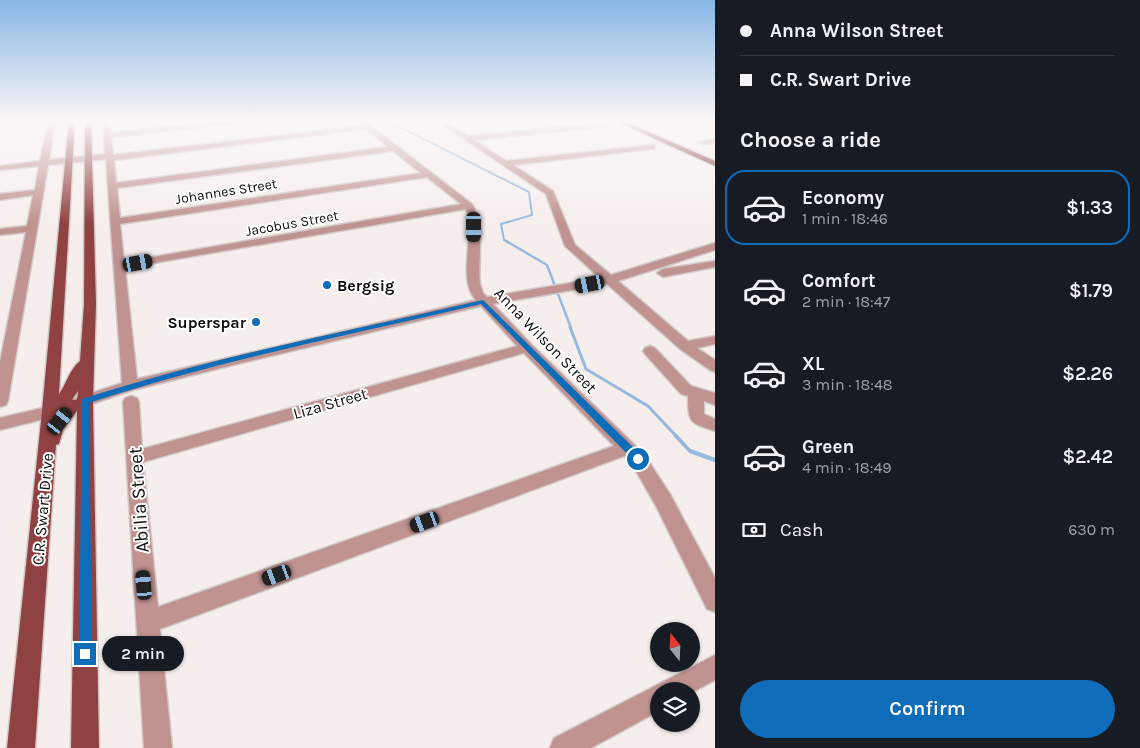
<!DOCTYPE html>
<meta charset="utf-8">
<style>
:root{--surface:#171b24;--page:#20242c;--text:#f1f3f6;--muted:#9ea1a6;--line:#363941;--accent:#0e6cb9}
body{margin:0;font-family:Karla,sans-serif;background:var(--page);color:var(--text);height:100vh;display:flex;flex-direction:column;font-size:19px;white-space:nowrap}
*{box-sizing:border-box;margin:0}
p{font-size:16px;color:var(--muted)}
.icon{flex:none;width:28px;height:28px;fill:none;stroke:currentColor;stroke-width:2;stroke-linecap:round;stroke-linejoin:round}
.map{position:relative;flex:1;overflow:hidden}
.details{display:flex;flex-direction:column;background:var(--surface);width:425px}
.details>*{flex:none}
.top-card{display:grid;align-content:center;height:110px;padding:0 25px;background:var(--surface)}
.needle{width:32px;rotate:342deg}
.buttons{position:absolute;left:650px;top:622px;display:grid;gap:10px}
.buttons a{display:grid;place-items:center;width:50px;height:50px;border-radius:50%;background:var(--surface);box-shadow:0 1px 4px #0004;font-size:25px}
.end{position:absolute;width:22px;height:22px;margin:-11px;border:6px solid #0e6cb9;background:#fff;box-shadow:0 0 0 2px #fff}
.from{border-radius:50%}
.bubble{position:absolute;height:35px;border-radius:18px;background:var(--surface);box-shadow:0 1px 4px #0004;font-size:16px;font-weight:600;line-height:35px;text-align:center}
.car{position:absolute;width:15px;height:30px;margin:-15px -8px;border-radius:6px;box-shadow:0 0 4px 1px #0007;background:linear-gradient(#222 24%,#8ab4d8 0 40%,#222 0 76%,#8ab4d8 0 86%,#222 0)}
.top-card b{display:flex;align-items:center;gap:18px;height:48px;font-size:19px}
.top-card b+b{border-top:1px solid var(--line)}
.top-card i{width:12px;height:12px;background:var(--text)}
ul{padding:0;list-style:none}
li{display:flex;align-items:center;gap:15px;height:75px;margin:0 10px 8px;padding:0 15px;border:2px solid transparent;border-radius:20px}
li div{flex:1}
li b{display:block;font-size:19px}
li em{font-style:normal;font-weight:600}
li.current{border-color:var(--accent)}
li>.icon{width:45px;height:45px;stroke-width:1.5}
h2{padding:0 25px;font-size:22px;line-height:60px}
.pay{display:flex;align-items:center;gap:12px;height:55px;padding:0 25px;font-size:19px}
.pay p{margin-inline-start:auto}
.primary-button{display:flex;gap:10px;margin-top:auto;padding:10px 25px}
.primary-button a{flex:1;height:58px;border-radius:30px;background:var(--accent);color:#fff;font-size:20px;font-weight:600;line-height:58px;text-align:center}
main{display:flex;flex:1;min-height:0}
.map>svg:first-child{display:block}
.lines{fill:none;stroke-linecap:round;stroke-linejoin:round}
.stream-far3{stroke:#97b9dd;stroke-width:2}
.stream-far2{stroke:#97b9dd;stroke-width:2.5}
.stream-far1{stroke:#97b9dd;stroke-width:3}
.stream{stroke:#97b9dd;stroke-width:4}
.minor-casing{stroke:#d1cac9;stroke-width:3}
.major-casing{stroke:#d1cac9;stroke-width:3}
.highway-casing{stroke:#d1cac9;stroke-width:3}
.minor{fill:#c09290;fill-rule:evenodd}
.major{fill:#904242;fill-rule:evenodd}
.highway{fill:#7c2227;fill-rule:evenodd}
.route{fill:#0e6cb9}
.poi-dot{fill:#0e6cb9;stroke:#fff;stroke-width:2}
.labels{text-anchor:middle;stroke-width:4;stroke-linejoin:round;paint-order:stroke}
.far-street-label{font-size:14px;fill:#0d0b0b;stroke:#fff}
.poi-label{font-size:16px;font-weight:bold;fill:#0d0b0b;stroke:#fff;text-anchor:start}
.street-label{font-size:16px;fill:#0d0b0b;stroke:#fff}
.near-street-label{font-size:19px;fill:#0d0b0b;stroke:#fff}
</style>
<main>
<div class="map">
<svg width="715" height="748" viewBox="0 0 715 748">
<rect width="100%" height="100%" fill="#f6eeed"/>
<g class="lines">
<!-- stream-far3 -->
<path class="stream-far3" d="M 386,120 L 529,192 L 532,215 L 501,224 L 504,240 L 508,242"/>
<!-- stream-far2 -->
<path class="stream-far2" d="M 506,241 L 547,265 L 571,328"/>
<!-- stream-far1 -->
<path class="stream-far1" d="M 570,327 L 586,369 L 648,406 L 677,437"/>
<!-- stream -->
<path class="stream" d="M 676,436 L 690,451 L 715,460"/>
<defs>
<path id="minor" d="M 49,120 L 55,120 L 49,160 L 105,154 L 103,120 L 109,120 L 111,133 L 235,120 L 254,120 L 251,122 L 111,137 L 113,155 L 362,126 L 356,120 L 363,120 L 472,204 C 486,228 477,258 480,284 L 483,293 L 487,297 L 600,278 L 565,246 L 546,194 L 436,120 L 443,120 L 468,136 L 604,123 L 607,125 L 604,127 L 474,140 L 506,161 L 654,145 L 654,149 L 651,149 L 513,165 L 553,191 L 575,245 L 611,275 L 715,243 L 715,250 L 618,281 L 688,341 L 715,336 L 715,344 L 697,348 L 715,360 L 715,372 L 710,370 L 680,349 L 607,284 L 493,304 L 532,345 L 644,454 L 670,494 L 715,578 L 715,612 L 707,609 L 656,506 L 632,464 L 624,456 L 160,629 L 172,748 L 144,748 L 123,402 L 125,398 L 131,396 L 137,398 L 139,402 L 142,449 L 517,346 L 481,306 L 229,366 L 133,390 L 56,416 L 0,430 L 0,418 L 55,405 L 122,383 L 106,159 L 48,165 L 8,401 L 6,405 L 0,407 L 0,362 L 26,232 L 0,235 L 0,229 L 27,226 L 33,195 L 0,200 L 0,194 L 35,190 L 39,166 L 0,170 L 0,166 L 40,161 ZM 367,129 L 388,147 L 116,183 L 114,160 ZM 393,151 L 421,173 L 120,218 L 117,188 ZM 427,177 L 461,204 L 124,262 L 120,224 ZM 466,209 C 476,237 456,278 476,300 L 137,379 L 125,268 ZM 524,353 L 614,446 L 158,607 L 143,462 Z
M 715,139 L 715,143 L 703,144 L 699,142 Z
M 715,261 L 715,267 L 663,277 L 657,273 L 663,269 Z
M 650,346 L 655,348 L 691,386 L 715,393 L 715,405 L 704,401 L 704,414 L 715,419 L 715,431 C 690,423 688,423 688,396 L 681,394 L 645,354 L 643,351 L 645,348 Z
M 715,655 L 715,680 L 691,693 L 691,691 L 659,691 L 659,711 L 591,748 L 550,748 L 554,738 Z"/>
<path id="major" d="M 69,120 L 75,120 L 59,394 C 67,383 69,370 80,361 L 84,304 L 85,120 L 91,120 L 96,304 L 93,401 L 99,748 L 71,748 L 77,411 L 63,430 L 59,444 L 56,445 L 35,748 L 7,748 L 42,411 ZM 78,391 L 77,400 L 72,400 Z"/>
<path id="highway" d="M 613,120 L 621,120 L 715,161 L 715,166 Z"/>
</defs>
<!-- minor casing -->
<use href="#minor" class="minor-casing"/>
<!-- major casing -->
<use href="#major" class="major-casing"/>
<!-- highway casing -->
<use href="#highway" class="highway-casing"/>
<!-- minor -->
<use href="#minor" class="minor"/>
<!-- major -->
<use href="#major" class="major"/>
<!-- highway -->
<use href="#highway" class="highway"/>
</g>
<!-- sky -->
<linearGradient id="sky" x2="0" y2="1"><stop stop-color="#87b6e4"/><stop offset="0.54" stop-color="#fbf7f7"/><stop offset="1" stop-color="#fbf7f7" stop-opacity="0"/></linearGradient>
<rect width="715" height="224" fill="url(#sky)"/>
<!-- route -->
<path class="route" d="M 483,300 L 642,456 L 642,462 L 635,462 L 481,304 C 350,335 217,361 89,403 L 92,654 L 90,659 L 85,660 L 80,659 L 79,654 L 82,399 C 213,357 349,331 483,300 Z"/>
<!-- markers -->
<g class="poi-dot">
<circle cx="327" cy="285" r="5"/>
<circle cx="256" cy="322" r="5"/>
</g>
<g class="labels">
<!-- far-street labels -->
<g class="far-street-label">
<text transform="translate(226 191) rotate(-9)" y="5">Johannes Street</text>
<text transform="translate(292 223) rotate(-10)" y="5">Jacobus Street</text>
</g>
<!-- poi labels -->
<g class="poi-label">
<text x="337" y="291">Bergsig</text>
<text x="246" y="328" text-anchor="end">Superspar</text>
</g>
<!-- street labels -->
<g class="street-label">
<text transform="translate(546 340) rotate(46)" y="6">Anna Wilson Street</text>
<text transform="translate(330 403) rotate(-16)" y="6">Liza Street</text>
<text transform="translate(42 509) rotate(-85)" y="6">C.R. Swart Drive</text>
</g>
<!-- near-street labels -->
<g class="near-street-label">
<text transform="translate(138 500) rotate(-94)" y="7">Abilia Street</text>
</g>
</g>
</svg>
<div class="buttons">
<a><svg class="needle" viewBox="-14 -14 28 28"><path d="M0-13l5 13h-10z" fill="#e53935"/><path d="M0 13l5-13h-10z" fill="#9ea1a6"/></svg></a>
<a><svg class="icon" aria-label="layers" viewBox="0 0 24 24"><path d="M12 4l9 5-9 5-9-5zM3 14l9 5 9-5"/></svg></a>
</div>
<i class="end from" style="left:638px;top:459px"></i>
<i class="end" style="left:85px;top:654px"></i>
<div class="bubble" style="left:102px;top:636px;width:82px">2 min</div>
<i class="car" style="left:474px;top:227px;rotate:180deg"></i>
<i class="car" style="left:138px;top:263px;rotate:80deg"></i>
<i class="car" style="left:590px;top:284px;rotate:259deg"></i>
<i class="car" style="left:60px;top:421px;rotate:38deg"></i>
<i class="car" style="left:425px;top:522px;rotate:250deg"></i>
<i class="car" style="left:277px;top:575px;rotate:250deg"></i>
<i class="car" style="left:144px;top:585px;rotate:355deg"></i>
</div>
<section class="details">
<div class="top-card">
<b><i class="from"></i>Anna Wilson Street</b>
<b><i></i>C.R. Swart Drive</b>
</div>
<h2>Choose a ride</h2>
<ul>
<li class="current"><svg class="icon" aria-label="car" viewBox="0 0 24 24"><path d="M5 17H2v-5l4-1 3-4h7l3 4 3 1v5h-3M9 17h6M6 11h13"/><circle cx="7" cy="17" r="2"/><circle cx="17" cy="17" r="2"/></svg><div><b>Economy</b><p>1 min · 18:46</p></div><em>$1.33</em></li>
<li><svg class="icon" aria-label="car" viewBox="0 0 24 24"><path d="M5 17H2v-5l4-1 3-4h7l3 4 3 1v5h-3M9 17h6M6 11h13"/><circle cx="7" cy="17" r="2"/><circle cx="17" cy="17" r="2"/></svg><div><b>Comfort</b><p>2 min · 18:47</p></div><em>$1.79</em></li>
<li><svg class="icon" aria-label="car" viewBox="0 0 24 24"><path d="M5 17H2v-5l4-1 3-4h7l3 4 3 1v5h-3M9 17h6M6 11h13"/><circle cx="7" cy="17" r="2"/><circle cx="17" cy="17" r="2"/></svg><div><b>XL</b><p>3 min · 18:48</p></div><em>$2.26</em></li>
<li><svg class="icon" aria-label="car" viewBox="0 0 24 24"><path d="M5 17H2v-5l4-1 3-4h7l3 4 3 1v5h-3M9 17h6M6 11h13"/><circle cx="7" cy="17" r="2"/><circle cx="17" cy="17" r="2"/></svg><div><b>Green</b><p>4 min · 18:49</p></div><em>$2.42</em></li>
</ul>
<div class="pay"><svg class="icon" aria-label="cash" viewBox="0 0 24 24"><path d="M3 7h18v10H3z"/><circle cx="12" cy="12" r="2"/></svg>Cash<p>630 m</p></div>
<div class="primary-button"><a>Confirm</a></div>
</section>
</main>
